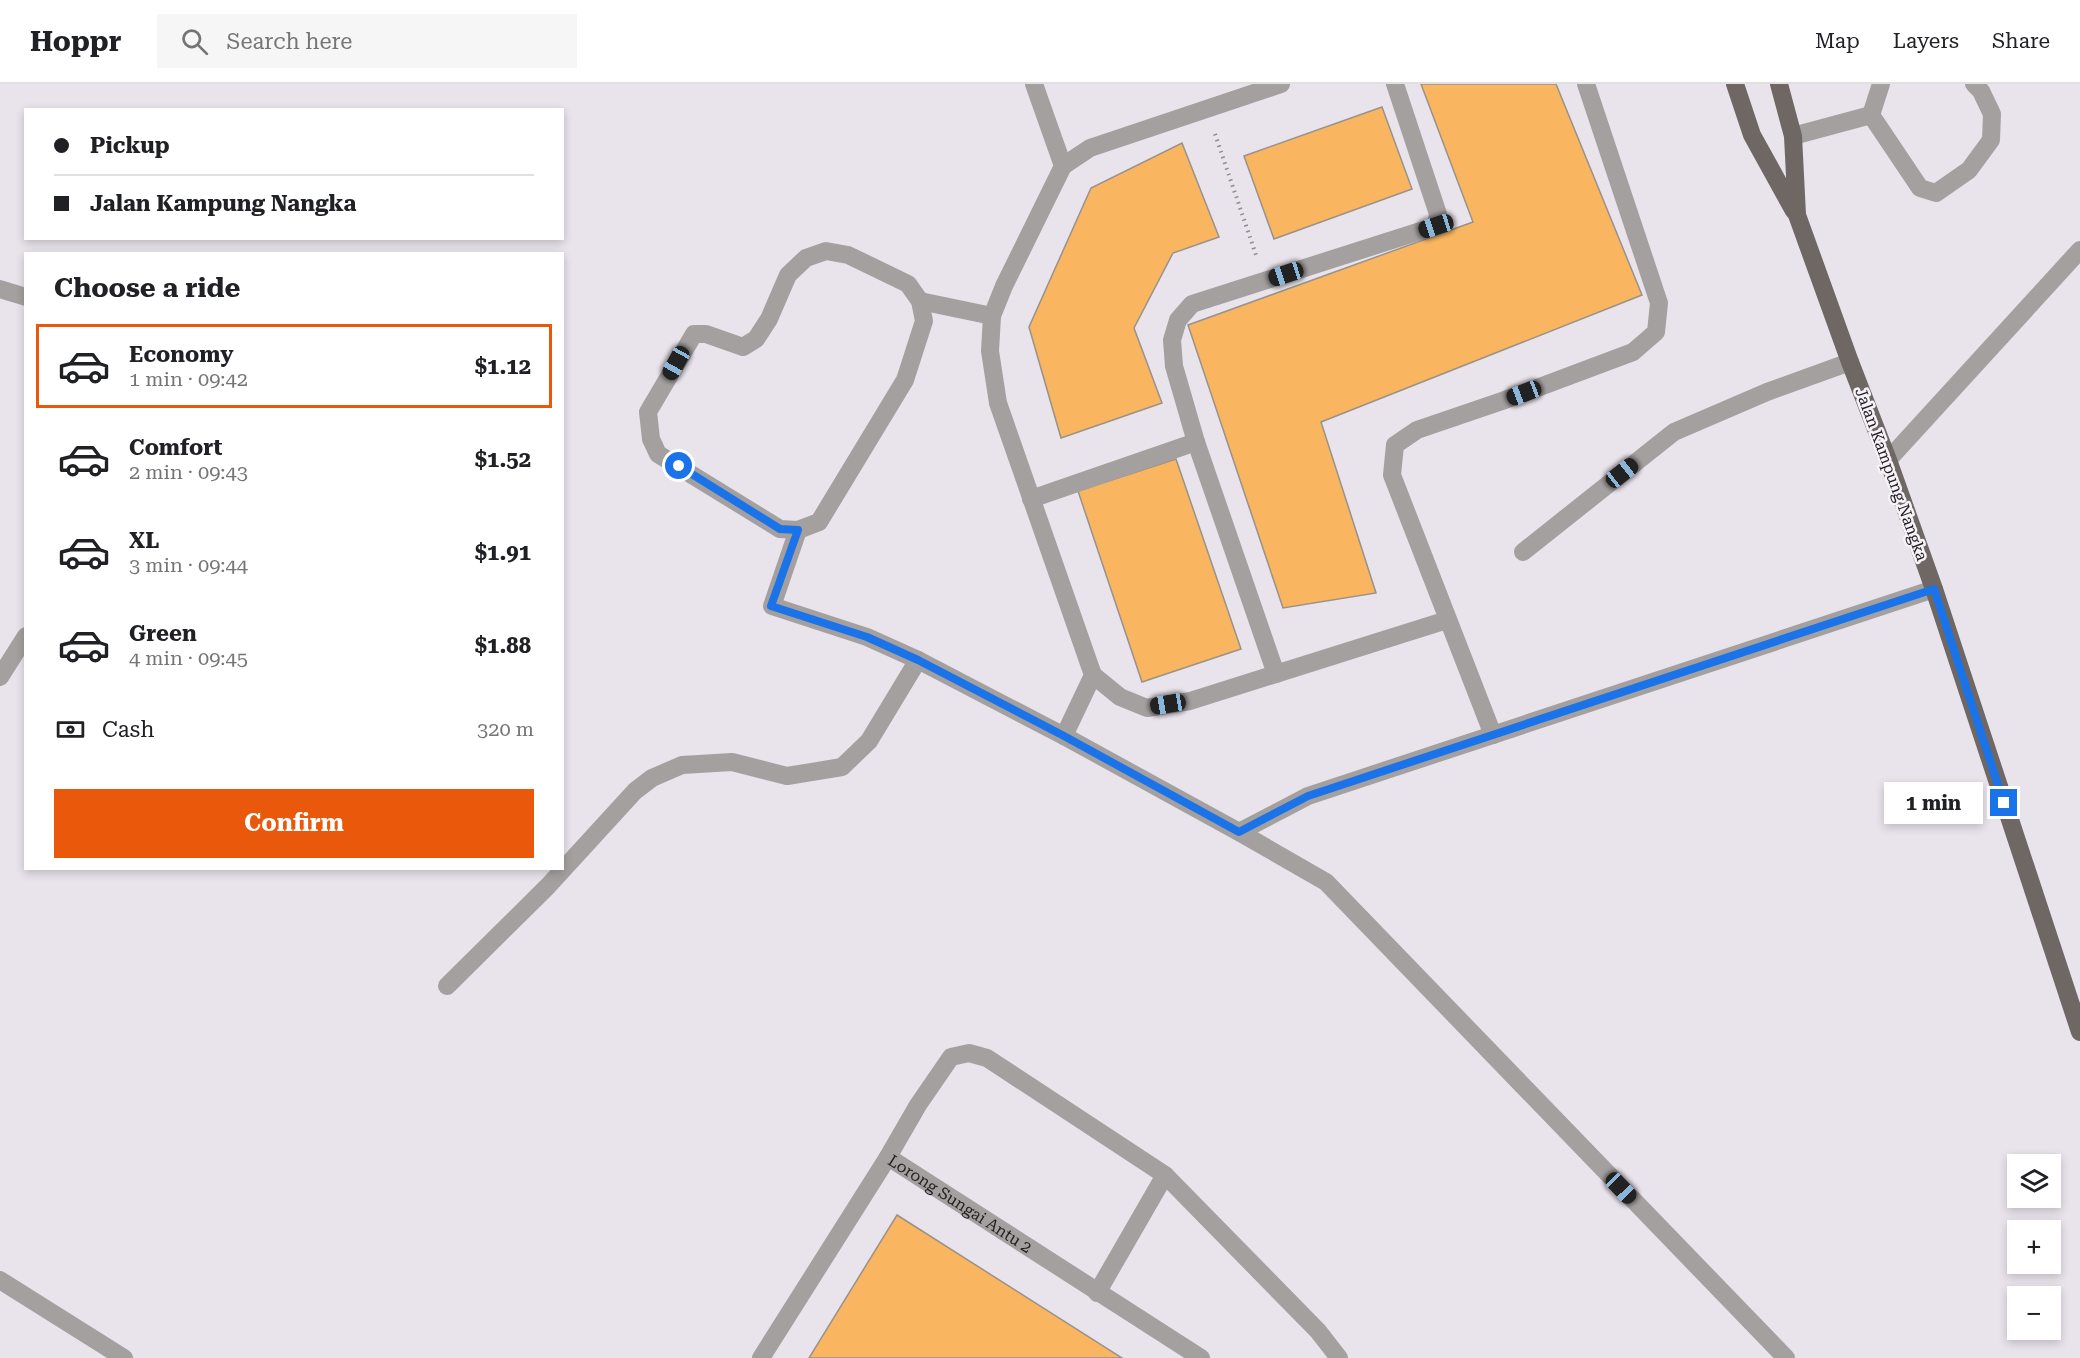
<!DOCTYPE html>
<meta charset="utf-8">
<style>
:root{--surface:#fff;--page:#f6f6f6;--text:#202124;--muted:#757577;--line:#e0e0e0;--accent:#ea580c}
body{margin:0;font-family:"Roboto Serif",serif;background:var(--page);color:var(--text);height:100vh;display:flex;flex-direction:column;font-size:22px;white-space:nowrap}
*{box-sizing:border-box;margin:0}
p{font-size:20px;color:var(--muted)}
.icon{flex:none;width:33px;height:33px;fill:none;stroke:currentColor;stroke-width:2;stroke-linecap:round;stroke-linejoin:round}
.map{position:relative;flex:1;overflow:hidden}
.side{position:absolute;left:24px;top:168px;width:540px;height:618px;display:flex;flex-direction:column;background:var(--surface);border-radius:0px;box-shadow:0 3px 9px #0003}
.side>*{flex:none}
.banner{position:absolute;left:24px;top:24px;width:540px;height:132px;border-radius:0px;box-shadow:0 3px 9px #0003;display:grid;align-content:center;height:132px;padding:0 30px;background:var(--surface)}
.tools{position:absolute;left:2007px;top:1070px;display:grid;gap:12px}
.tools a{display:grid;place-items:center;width:54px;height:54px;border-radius:0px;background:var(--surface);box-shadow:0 3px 9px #0003;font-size:30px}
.end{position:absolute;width:27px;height:27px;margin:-14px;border:8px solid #1a73e8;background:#fff;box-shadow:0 0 0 3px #fff}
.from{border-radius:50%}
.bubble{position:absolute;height:42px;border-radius:0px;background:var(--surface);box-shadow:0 3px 9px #0003;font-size:20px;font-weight:700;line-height:42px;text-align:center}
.car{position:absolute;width:18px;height:36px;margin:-18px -9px;border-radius:8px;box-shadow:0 0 4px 2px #0007;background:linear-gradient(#222 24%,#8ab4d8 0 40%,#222 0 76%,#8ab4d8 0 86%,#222 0)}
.banner b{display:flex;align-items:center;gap:21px;height:57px;font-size:22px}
.banner b+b{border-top:2px solid var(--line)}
.banner i{width:15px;height:15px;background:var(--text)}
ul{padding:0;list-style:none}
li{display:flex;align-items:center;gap:18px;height:84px;margin:0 12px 9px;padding:0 18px;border:3px solid transparent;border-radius:0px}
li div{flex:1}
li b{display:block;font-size:22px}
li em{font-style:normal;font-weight:700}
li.selected{border-color:var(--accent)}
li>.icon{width:54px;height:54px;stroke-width:1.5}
h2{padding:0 30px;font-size:27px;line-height:72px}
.pay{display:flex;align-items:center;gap:15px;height:66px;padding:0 30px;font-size:22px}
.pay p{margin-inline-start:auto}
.primary-button{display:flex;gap:12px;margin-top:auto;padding:12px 30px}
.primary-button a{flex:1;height:69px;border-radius:0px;background:var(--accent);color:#fff;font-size:24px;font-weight:700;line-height:69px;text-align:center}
header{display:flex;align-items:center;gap:36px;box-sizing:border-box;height:84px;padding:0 30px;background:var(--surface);border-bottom:2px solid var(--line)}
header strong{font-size:28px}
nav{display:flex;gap:33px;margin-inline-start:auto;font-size:21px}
.search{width:420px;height:54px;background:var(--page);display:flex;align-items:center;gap:15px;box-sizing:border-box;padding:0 21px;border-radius:0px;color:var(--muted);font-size:22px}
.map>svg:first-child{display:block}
.building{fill:#f9b55f;stroke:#98928c;stroke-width:1.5}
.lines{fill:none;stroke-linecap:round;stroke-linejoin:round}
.path{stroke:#908c91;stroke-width:4;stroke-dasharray:1.5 4.5;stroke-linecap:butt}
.minor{stroke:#a4a09f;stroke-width:18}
.major{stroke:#6e6764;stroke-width:18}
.route{stroke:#1a73e8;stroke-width:8}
.labels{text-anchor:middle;stroke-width:5;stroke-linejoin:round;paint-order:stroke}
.street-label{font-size:16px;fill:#201e21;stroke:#f7f1f8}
</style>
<header>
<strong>Hoppr</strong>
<div class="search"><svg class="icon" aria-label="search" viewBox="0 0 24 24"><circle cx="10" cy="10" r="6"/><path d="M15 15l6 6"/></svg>Search here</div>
<nav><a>Map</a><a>Layers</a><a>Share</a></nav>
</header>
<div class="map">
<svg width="2080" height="1274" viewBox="0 0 2080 1274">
<rect width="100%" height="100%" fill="#e9e3eb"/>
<!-- building -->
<path class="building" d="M 1421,0 L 1556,0 L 1642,211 L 1321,338 L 1376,509 L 1283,524 L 1188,241 L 1473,138 Z
M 1382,23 L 1412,105 L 1274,155 L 1244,72 Z
M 1182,59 L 1219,153 L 1173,169 L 1134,244 L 1162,319 L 1061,354 L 1029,243 L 1091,104 Z
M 1176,375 L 1241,565 L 1142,598 L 1078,407 Z
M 897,1131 L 1122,1274 L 809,1274 Z"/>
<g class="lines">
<!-- path -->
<path class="path" d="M 1215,50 L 1256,171"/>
<!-- minor -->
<g class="minor">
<path d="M 1034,0 L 1063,82"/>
<path d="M 1871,31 L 1920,104 L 1936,109 L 1969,86 L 1991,56 L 1992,30 L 1981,7 L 1974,0"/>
<path d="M 1871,31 L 1881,0"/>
<path d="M 1793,52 L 1871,31"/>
<path d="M 826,167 L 848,171 L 908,200 L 920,217 L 924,237 L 905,296 L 819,438 L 798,446 L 780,445 L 658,370 L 651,355 L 648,328 L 694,250 L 706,250 L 743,263 L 756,255 L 769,235 L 788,191 L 806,174 Z"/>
<path d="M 0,205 L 26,213"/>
<path d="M 920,217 L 992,232"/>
<path d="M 1888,376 L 2080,166"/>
<path d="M 1031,415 L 1196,358"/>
<path d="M 798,446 L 772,522 L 867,553 L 918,576 L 1064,652 L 1239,748 L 1326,798 L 1786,1274"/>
<path d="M 1523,468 L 1674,348 L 1767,308 L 1850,278"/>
<path d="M 1276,590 L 1196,358 L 1174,282 L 1172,256 L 1178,236 L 1192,220 L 1436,142 L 1438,130 L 1395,0"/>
<path d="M 1093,591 L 1120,613 L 1147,624 L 1190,617 L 1447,536"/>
<path d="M 0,593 L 26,552"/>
<path d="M 1493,651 L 1392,391 L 1395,361 L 1417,346 L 1502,317 L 1633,268 L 1656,248 L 1659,219 L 1586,0"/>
<path d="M 1064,652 L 1093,591 L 998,319 L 990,267 L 992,232 L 1004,202 L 1063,82 L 1090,64 L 1281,0"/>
<path d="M 1239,748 L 1308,712 L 1934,505"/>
<path d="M 447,902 L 548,802 L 635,707 L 652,694 L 682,681 L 732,678 L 787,692 L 842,683 L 869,657 L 918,576"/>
<path id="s1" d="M 888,1073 L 1201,1274"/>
<path d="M 0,1196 L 124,1274"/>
<path d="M 1097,1209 L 1165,1091"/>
<path d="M 761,1274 L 888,1073 L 918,1021 L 951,973 L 969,969 L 987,974 L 1165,1091 L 1318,1247 L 1339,1274"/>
</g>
<!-- major -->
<path class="major" d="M 1735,0 L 1752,51 L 1794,127
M 1779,0 L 1793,52 L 1797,131 L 1850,278 L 1888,376 L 1934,505 L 2080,948"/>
</g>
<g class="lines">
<!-- route -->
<path class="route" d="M 679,382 L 780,445 L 798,446 L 771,522 L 867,553 L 918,576 L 1064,652 L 1239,748 L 1308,712 L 1934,505 L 2004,719"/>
</g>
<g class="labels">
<!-- street labels -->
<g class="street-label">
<text transform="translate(1892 390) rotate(70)" y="6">Jalan Kampung Nangka</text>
<text dy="6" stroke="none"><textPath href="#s1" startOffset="86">Lorong Sungai Antu 2</textPath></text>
</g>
</g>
</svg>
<div class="tools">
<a><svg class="icon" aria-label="layers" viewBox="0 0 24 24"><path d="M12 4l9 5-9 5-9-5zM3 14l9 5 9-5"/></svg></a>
<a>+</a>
<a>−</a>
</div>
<i class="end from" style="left:679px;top:382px"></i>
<i class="end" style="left:2004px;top:719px"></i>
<div class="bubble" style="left:1884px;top:698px;width:99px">1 min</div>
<i class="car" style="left:1436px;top:142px;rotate:252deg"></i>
<i class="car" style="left:1286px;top:190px;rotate:252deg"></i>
<i class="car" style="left:676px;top:279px;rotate:209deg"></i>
<i class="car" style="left:1524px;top:309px;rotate:249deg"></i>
<i class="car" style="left:1622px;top:389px;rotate:52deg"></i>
<i class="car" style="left:1168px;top:620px;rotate:261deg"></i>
<i class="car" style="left:1621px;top:1104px;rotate:136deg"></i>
<div class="banner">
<b><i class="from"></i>Pickup</b>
<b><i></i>Jalan Kampung Nangka</b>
</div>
<section class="side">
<h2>Choose a ride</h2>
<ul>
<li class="selected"><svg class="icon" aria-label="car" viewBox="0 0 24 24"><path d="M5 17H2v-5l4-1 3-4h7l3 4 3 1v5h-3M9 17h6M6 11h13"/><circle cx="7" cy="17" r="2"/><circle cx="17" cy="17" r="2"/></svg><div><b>Economy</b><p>1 min · 09:42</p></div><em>$1.12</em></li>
<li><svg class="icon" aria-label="car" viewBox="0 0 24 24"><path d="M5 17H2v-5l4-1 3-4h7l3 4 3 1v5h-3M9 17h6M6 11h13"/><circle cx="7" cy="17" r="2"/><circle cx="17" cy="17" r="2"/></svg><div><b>Comfort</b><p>2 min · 09:43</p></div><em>$1.52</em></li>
<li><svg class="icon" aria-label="car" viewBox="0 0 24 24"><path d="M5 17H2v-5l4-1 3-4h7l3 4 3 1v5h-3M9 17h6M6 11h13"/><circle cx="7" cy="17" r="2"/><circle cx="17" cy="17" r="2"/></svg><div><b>XL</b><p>3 min · 09:44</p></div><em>$1.91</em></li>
<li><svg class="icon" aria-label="car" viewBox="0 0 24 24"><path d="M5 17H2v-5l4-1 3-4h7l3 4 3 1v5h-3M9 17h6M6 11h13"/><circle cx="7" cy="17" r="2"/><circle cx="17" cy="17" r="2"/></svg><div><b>Green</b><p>4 min · 09:45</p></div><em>$1.88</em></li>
</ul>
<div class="pay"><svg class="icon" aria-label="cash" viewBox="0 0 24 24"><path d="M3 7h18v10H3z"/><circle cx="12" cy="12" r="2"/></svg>Cash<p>320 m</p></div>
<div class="primary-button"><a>Confirm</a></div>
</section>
</div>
